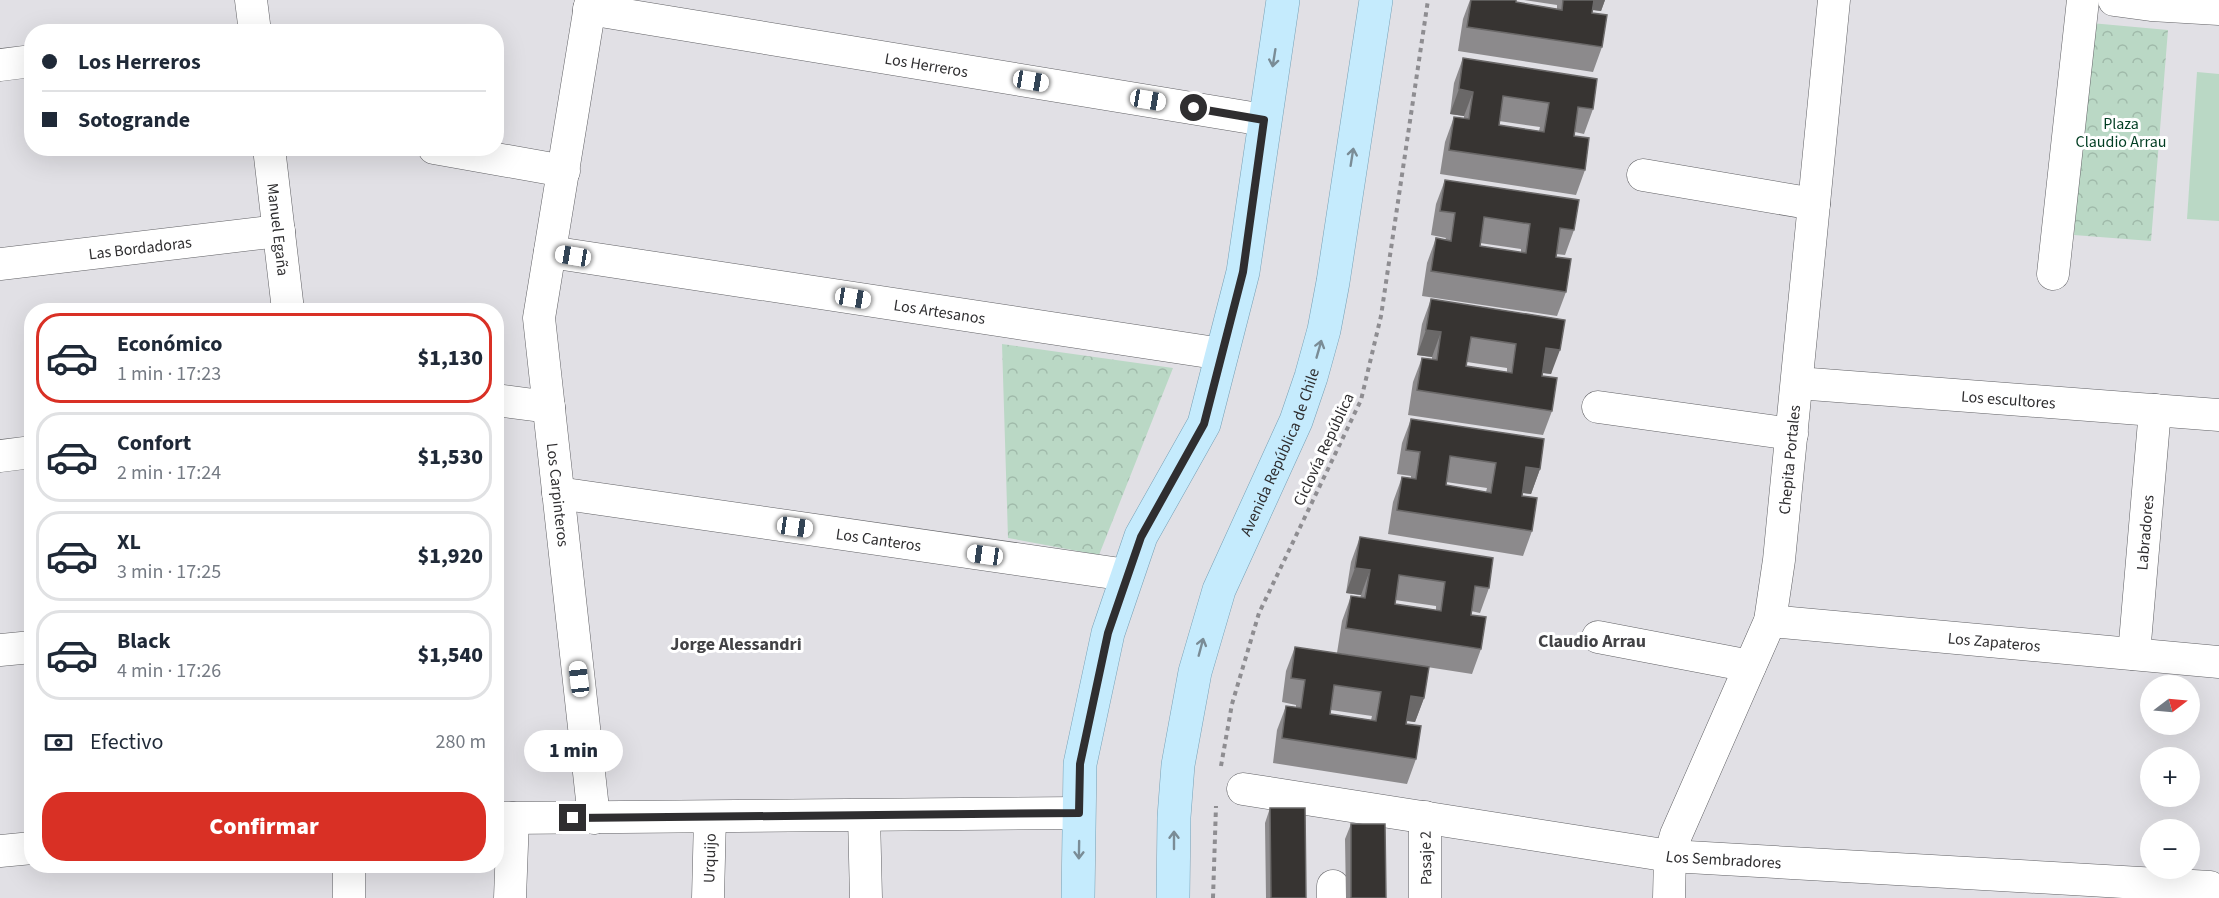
<!DOCTYPE html>
<html lang="es">
<meta charset="utf-8">
<style>
:root{--surface:#fff;--page:#f6f6f7;--text:#1f2937;--muted:#747a83;--line:#e0e1e3;--accent:#d93025}
body{margin:0;font-family:"Source Sans 3",sans-serif;background:var(--page);color:var(--text);height:100vh;display:flex;flex-direction:column;font-size:22px;white-space:nowrap}
*{box-sizing:border-box;margin:0}
p{font-size:20px;color:var(--muted)}
.icon{flex:none;width:33px;height:33px;fill:none;stroke:currentColor;stroke-width:2;stroke-linecap:round;stroke-linejoin:round}
.map{position:relative;flex:1;overflow:hidden}
.drawer{position:absolute;left:24px;top:303px;width:480px;height:570px;display:flex;flex-direction:column;background:var(--surface);border-radius:24px;box-shadow:0 6px 24px #0002}
.drawer>*{flex:none}
.top-card{position:absolute;left:24px;top:24px;width:480px;height:132px;border-radius:24px;box-shadow:0 6px 24px #0002;display:grid;align-content:center;height:132px;padding:0 18px;background:var(--surface)}
.needle{width:39px;rotate:74deg}
.fabs{position:absolute;left:2140px;top:675px;display:grid;gap:12px}
.fabs a{display:grid;place-items:center;width:60px;height:60px;border-radius:50%;background:var(--surface);box-shadow:0 6px 24px #0002;font-size:30px}
.end{position:absolute;width:27px;height:27px;margin:-14px;border:8px solid #2f2e30;background:#fff;box-shadow:0 0 0 3px #fff}
.from{border-radius:50%}
.bubble{position:absolute;height:42px;border-radius:21px;background:var(--surface);box-shadow:0 6px 24px #0002;font-size:20px;font-weight:800;line-height:42px;text-align:center}
.car{position:absolute;width:18px;height:36px;margin:-18px -9px;border-radius:8px;box-shadow:0 0 4px 2px #0007;background:linear-gradient(#fff 24%,#345 0 40%,#fff 0 76%,#345 0 86%,#fff 0)}
.top-card b{display:flex;align-items:center;gap:21px;height:57px;font-size:22px}
.top-card b+b{border-top:2px solid var(--line)}
.top-card i{width:15px;height:15px;background:var(--text)}
ul{padding:10px 0 0;list-style:none}
li{display:flex;align-items:center;gap:18px;height:90px;margin:0 12px 9px;padding:0 6px;border:3px solid var(--line);border-radius:24px}
li div{flex:1}
li b{display:block;font-size:22px}
li em{font-style:normal;font-weight:800}
li.selected{border-color:var(--accent)}
li>.icon{width:54px;height:54px;stroke-width:1.5}
.pay{display:flex;align-items:center;gap:15px;height:66px;padding:0 18px;font-size:22px}
.pay p{margin-inline-start:auto}
.cta{display:flex;gap:12px;margin-top:auto;padding:12px 18px}
.cta a{flex:1;height:69px;border-radius:24px;background:var(--accent);color:#fff;font-size:24px;font-weight:800;line-height:69px;text-align:center}
.map>svg:first-child{display:block}
.park{fill:url(#park-crowns)}
.pitch{fill:#bad8c5}
.lines{fill:none;stroke-linecap:round;stroke-linejoin:round}
.minor-casing{stroke:#616165;stroke-width:33}
.major-casing{stroke:#77a0b5;stroke-width:34}
.path{stroke:#8e8d91;stroke-width:4;stroke-dasharray:4.5 4.5;stroke-linecap:butt}
.minor{stroke:#fff;stroke-width:32}
.major{stroke:#c5ebfd;stroke-width:33}
.wall{fill:#8c8a8c;fill-rule:evenodd}
.shaded-wall{fill:#6a6868}
.building{fill:#373432;stroke:#6a6868;stroke-width:1.5;fill-rule:evenodd}
.oneway{stroke:#7a8c96}
.route{stroke:#2f2e30;stroke-width:8}
.labels{text-anchor:middle;stroke-width:6;stroke-linejoin:round;paint-order:stroke}
.street-label{font-size:16px;fill:#2f2e30;stroke:#fff}
.park-label{font-size:16px;fill:#003d22;stroke:#fff}
.neighbourhood-label{font-size:18px;font-weight:bold;fill:#424245;stroke:#fff}
</style>
<div class="map">
<svg width="2219" height="898" viewBox="0 0 2219 898">
<defs>
<pattern id="park-crowns" width="20" height="18" patternUnits="userSpaceOnUse" patternTransform="scale(1.5)"><rect width="20" height="18" fill="#bad8c5"/><path d="M2 6a3 3 0 1 1 6 0M12 15a3 3 0 1 1 6 0" fill="none" stroke="#a0baaa"/></pattern>
</defs>
<rect width="100%" height="100%" fill="#e1e0e5"/>
<!-- park -->
<path class="park" d="M 2091,23 L 2168,30 L 2151,241 L 2074,235 Z
M 1002,344 L 1173,368 L 1099,555 L 1008,538 Z"/>
<!-- pitch -->
<path class="pitch" d="M 2197,72 L 2219,74 L 2219,221 L 2187,219 Z"/>
<g class="lines">
<defs>
<g id="minor">
<path d="M 251,0 L 255,32"/>
<path id="s1" d="M 591,0 L 539,318 L 594,818"/>
<path d="M 2114,0 L 2151,5 L 2219,9"/>
<path id="s2" d="M 589,9 L 1264,120"/>
<path d="M 0,65 L 32,61"/>
<path id="s3" d="M 269,148 L 288,310"/>
<path d="M 434,148 L 564,171"/>
<path d="M 1643,175 L 1814,204"/>
<path id="s4" d="M 550,252 L 1222,354"/>
<path id="s5" d="M 0,264 L 279,231"/>
<path d="M 2053,274 L 2083,0"/>
<path id="s6" d="M 1797,383 L 2219,415"/>
<path d="M 496,400 L 549,407"/>
<path d="M 1598,407 L 1792,434"/>
<path d="M 0,456 L 32,452"/>
<path id="s7" d="M 558,493 L 1127,575"/>
<path id="s8" d="M 1770,621 L 2219,662"/>
<path d="M 1598,637 L 1750,666"/>
<path d="M 0,650 L 32,647"/>
<path id="s9" d="M 2134,654 L 2155,410"/>
<path id="s10" d="M 1243,789 L 1670,856 L 2210,887"/>
<path d="M 864,816 L 866,898"/>
<path d="M 1425,817 L 1425,898"/>
<path d="M 496,818 L 1079,813"/>
<path d="M 0,851 L 32,848"/>
<path d="M 349,866 L 349,898"/>
<path d="M 1333,886 L 1333,898"/>
<path d="M 510,898 L 513,818"/>
<path id="s11" d="M 708,898 L 710,817"/>
<path id="s12" d="M 1669,898 L 1670,856 L 1676,835 L 1770,621 L 1779,560 L 1834,0"/>
</g>
<g id="major">
<path d="M 1078,898 L 1080,764 L 1108,633 L 1141,536 L 1204,424 L 1243,272 L 1283,0"/>
<path id="s13" d="M 1173,898 L 1174,817 L 1178,765 L 1195,672 L 1219,590 L 1296,421 L 1311,377 L 1324,330 L 1333,282 L 1376,0"/>
</g>
</defs>
<!-- minor casing -->
<use href="#minor" class="minor-casing"/>
<!-- major casing -->
<use href="#major" class="major-casing"/>
<!-- path -->
<path class="path" d="M 1221,766 L 1232,704 L 1259,613 L 1361,400 L 1381,316 L 1428,0
M 1213,898 L 1216,806"/>
<!-- minor -->
<use href="#minor" class="minor"/>
<!-- major -->
<use href="#major" class="major"/>
</g>
<!-- wall -->
<path class="wall" d="M 1470,0 L 1516,0 L 1516,2 L 1557,9 L 1557,5 L 1524,0 L 1605,0 L 1601,11 L 1592,10 L 1592,13 L 1602,47 L 1593,72 L 1458,51 L 1463,19 Z
M 1463,58 L 1593,109 L 1584,134 L 1575,132 L 1574,136 L 1585,170 L 1576,195 L 1440,174 L 1445,142 L 1454,117 L 1464,119 L 1464,116 L 1450,114 L 1454,83 ZM 1499,121 L 1540,127 L 1539,131 L 1499,125 Z
M 1445,180 L 1574,230 L 1565,255 L 1556,254 L 1556,257 L 1566,292 L 1557,316 L 1422,296 L 1427,263 L 1436,238 L 1445,240 L 1446,238 L 1431,235 L 1436,204 ZM 1480,243 L 1521,249 L 1521,253 L 1480,246 Z
M 1431,299 L 1565,320 L 1551,374 L 1542,373 L 1542,376 L 1552,411 L 1543,435 L 1408,415 L 1413,382 L 1422,358 L 1432,359 L 1432,357 L 1417,355 L 1422,324 ZM 1467,362 L 1507,368 L 1507,372 L 1466,366 Z
M 1411,419 L 1540,469 L 1531,494 L 1522,493 L 1522,496 L 1532,531 L 1523,556 L 1388,534 L 1393,502 L 1402,477 L 1411,479 L 1411,476 L 1397,474 L 1402,443 ZM 1446,482 L 1487,488 L 1486,492 L 1446,485 Z
M 1360,537 L 1489,588 L 1480,613 L 1471,611 L 1471,615 L 1481,649 L 1472,674 L 1337,653 L 1342,621 L 1351,596 L 1360,598 L 1361,595 L 1346,593 L 1351,562 ZM 1395,600 L 1436,606 L 1436,610 L 1395,604 Z
M 1295,647 L 1424,698 L 1415,722 L 1407,721 L 1406,724 L 1416,759 L 1407,784 L 1273,763 L 1277,730 L 1286,706 L 1296,707 L 1296,705 L 1282,702 L 1286,671 ZM 1331,710 L 1372,716 L 1371,720 L 1330,714 Z
M 1270,808 L 1306,898 L 1266,898 L 1265,823 Z
M 1351,824 L 1386,898 L 1346,898 L 1345,839 Z"/>
<!-- shaded-wall -->
<path class="shaded-wall" d="M 1591,0 L 1605,0 L 1601,11 L 1587,9 Z
M 1459,89 L 1473,92 L 1464,116 L 1450,114 Z
M 1426,330 L 1441,332 L 1432,357 L 1417,355 Z
M 1546,348 L 1560,350 L 1551,374 L 1537,372 Z
M 1526,467 L 1540,469 L 1531,494 L 1517,492 Z
M 1355,568 L 1370,570 L 1361,595 L 1346,593 Z
M 1411,696 L 1424,698 L 1415,722 L 1402,720 Z"/>
<!-- building -->
<path class="building" d="M 1471,0 L 1516,0 L 1516,2 L 1562,10 L 1563,0 L 1594,0 L 1592,13 L 1607,15 L 1602,47 L 1467,27 Z
M 1463,58 L 1597,79 L 1593,109 L 1578,107 L 1574,136 L 1589,138 L 1585,170 L 1449,150 L 1454,117 L 1469,119 L 1473,92 L 1459,89 ZM 1503,96 L 1549,103 L 1544,132 L 1499,125 Z
M 1445,180 L 1579,200 L 1574,230 L 1560,228 L 1556,257 L 1571,259 L 1566,292 L 1431,271 L 1436,238 L 1451,241 L 1455,213 L 1440,211 ZM 1484,217 L 1530,224 L 1526,253 L 1480,246 Z
M 1431,299 L 1565,320 L 1560,350 L 1546,348 L 1542,376 L 1557,378 L 1552,411 L 1417,390 L 1422,358 L 1437,360 L 1441,332 L 1426,330 ZM 1471,337 L 1516,344 L 1512,373 L 1466,366 Z
M 1411,419 L 1544,439 L 1540,469 L 1526,467 L 1522,496 L 1537,498 L 1532,531 L 1397,510 L 1402,477 L 1416,479 L 1420,452 L 1406,450 ZM 1450,456 L 1496,463 L 1491,493 L 1446,485 Z
M 1360,537 L 1493,558 L 1489,588 L 1475,586 L 1471,615 L 1486,617 L 1481,649 L 1346,628 L 1351,596 L 1365,598 L 1370,570 L 1355,568 ZM 1399,575 L 1445,582 L 1441,611 L 1395,604 Z
M 1295,647 L 1429,667 L 1424,698 L 1411,696 L 1406,724 L 1421,726 L 1416,759 L 1282,738 L 1286,706 L 1301,708 L 1305,680 L 1291,678 ZM 1334,685 L 1381,692 L 1376,721 L 1330,714 Z
M 1270,808 L 1305,808 L 1306,898 L 1271,898 Z
M 1351,824 L 1385,824 L 1386,898 L 1351,898 Z"/>
<!-- one-way arrows -->
<defs><path id="oneway-shaft" d="M-6 0H5M1.5-3L5.5 0L1.5 3" fill="none" stroke-width="1.6" stroke-linecap="round" stroke-linejoin="round" transform="scale(1.5)"/></defs>
<g class="oneway">
<use href="#oneway-shaft" transform="translate(1274 58) rotate(99)"/>
<use href="#oneway-shaft" transform="translate(1352 157) rotate(-81)"/>
<use href="#oneway-shaft" transform="translate(1319 349) rotate(-74)"/>
<use href="#oneway-shaft" transform="translate(1201 647) rotate(-75)"/>
<use href="#oneway-shaft" transform="translate(1174 840) rotate(-90)"/>
<use href="#oneway-shaft" transform="translate(1079 850) rotate(91)"/>
</g>
<g class="lines">
<!-- route -->
<path class="route" d="M 573,818 L 1079,813 L 1080,764 L 1108,633 L 1141,537 L 1204,424 L 1243,272 L 1264,120 L 1194,108"/>
</g>
<g class="labels">
<!-- street labels -->
<g class="street-label">
<text dy="6" stroke="none"><textPath href="#s2" startOffset="342">Los Herreros</textPath></text>
<text dy="6" stroke="none"><textPath href="#s3" startOffset="82">Manuel Egaña</textPath></text>
<text dy="6" stroke="none"><textPath href="#s5" startOffset="141">Las Bordadoras</textPath></text>
<text dy="6" stroke="none"><textPath href="#s4" startOffset="394">Los Artesanos</textPath></text>
<text dy="6" stroke="none"><textPath href="#s6" startOffset="212">Los escultores</textPath></text>
<text transform="translate(1323 449) rotate(-65)" y="6">Ciclovía República</text>
<text dy="6" stroke="none"><textPath href="#s13" startOffset="464">Avenida República de Chile</textPath></text>
<text dy="6" stroke="none"><textPath href="#s12" startOffset="460">Chepita Portales</textPath></text>
<text dy="6" stroke="none"><textPath href="#s1" startOffset="500">Los Carpinteros</textPath></text>
<text dy="6" stroke="none"><textPath href="#s9" startOffset="122">Labradores</textPath></text>
<text dy="6" stroke="none"><textPath href="#s7" startOffset="324">Los Canteros</textPath></text>
<text dy="6" stroke="none"><textPath href="#s8" startOffset="225">Los Zapateros</textPath></text>
<text dy="6" stroke="none"><textPath href="#s11" startOffset="40">Urquijo</textPath></text>
<text transform="translate(1425 858) rotate(-91)" y="6">Pasaje 2</text>
<text dy="6" stroke="none"><textPath href="#s10" startOffset="486">Los Sembradores</textPath></text>
</g>
<!-- park labels -->
<g class="park-label">
<text x="2121" y="129">Plaza<tspan x="2121" dy="18">Claudio Arrau</tspan></text>
</g>
<!-- neighbourhood labels -->
<g class="neighbourhood-label">
<text x="1592" y="647">Claudio Arrau</text>
<text x="736" y="650">Jorge Alessandri</text>
</g>
</g>
</svg>
<div class="fabs">
<a><svg class="needle" viewBox="-14 -14 28 28"><path d="M0-13l5 13h-10z" fill="#e53935"/><path d="M0 13l5-13h-10z" fill="#747a83"/></svg></a>
<a>+</a>
<a>−</a>
</div>
<i class="end from" style="left:1194px;top:108px"></i>
<i class="end" style="left:573px;top:818px"></i>
<div class="bubble" style="left:524px;top:730px;width:99px">1 min</div>
<i class="car" style="left:1031px;top:81px;rotate:100deg"></i>
<i class="car" style="left:1148px;top:100px;rotate:100deg"></i>
<i class="car" style="left:573px;top:256px;rotate:279deg"></i>
<i class="car" style="left:853px;top:298px;rotate:99deg"></i>
<i class="car" style="left:795px;top:527px;rotate:98deg"></i>
<i class="car" style="left:985px;top:555px;rotate:278deg"></i>
<i class="car" style="left:579px;top:679px;rotate:353deg"></i>
<div class="top-card">
<b><i class="from"></i>Los Herreros</b>
<b><i></i>Sotogrande</b>
</div>
<section class="drawer">
<ul>
<li class="selected"><svg class="icon" aria-label="car" viewBox="0 0 24 24"><path d="M5 17H2v-5l4-1 3-4h7l3 4 3 1v5h-3M9 17h6M6 11h13"/><circle cx="7" cy="17" r="2"/><circle cx="17" cy="17" r="2"/></svg><div><b>Económico</b><p>1 min · 17:23</p></div><em>$1,130</em></li>
<li><svg class="icon" aria-label="car" viewBox="0 0 24 24"><path d="M5 17H2v-5l4-1 3-4h7l3 4 3 1v5h-3M9 17h6M6 11h13"/><circle cx="7" cy="17" r="2"/><circle cx="17" cy="17" r="2"/></svg><div><b>Confort</b><p>2 min · 17:24</p></div><em>$1,530</em></li>
<li><svg class="icon" aria-label="car" viewBox="0 0 24 24"><path d="M5 17H2v-5l4-1 3-4h7l3 4 3 1v5h-3M9 17h6M6 11h13"/><circle cx="7" cy="17" r="2"/><circle cx="17" cy="17" r="2"/></svg><div><b>XL</b><p>3 min · 17:25</p></div><em>$1,920</em></li>
<li><svg class="icon" aria-label="car" viewBox="0 0 24 24"><path d="M5 17H2v-5l4-1 3-4h7l3 4 3 1v5h-3M9 17h6M6 11h13"/><circle cx="7" cy="17" r="2"/><circle cx="17" cy="17" r="2"/></svg><div><b>Black</b><p>4 min · 17:26</p></div><em>$1,540</em></li>
</ul>
<div class="pay"><svg class="icon" aria-label="cash" viewBox="0 0 24 24"><path d="M3 7h18v10H3z"/><circle cx="12" cy="12" r="2"/></svg>Efectivo<p>280 m</p></div>
<div class="cta"><a>Confirmar</a></div>
</section>
</div>
